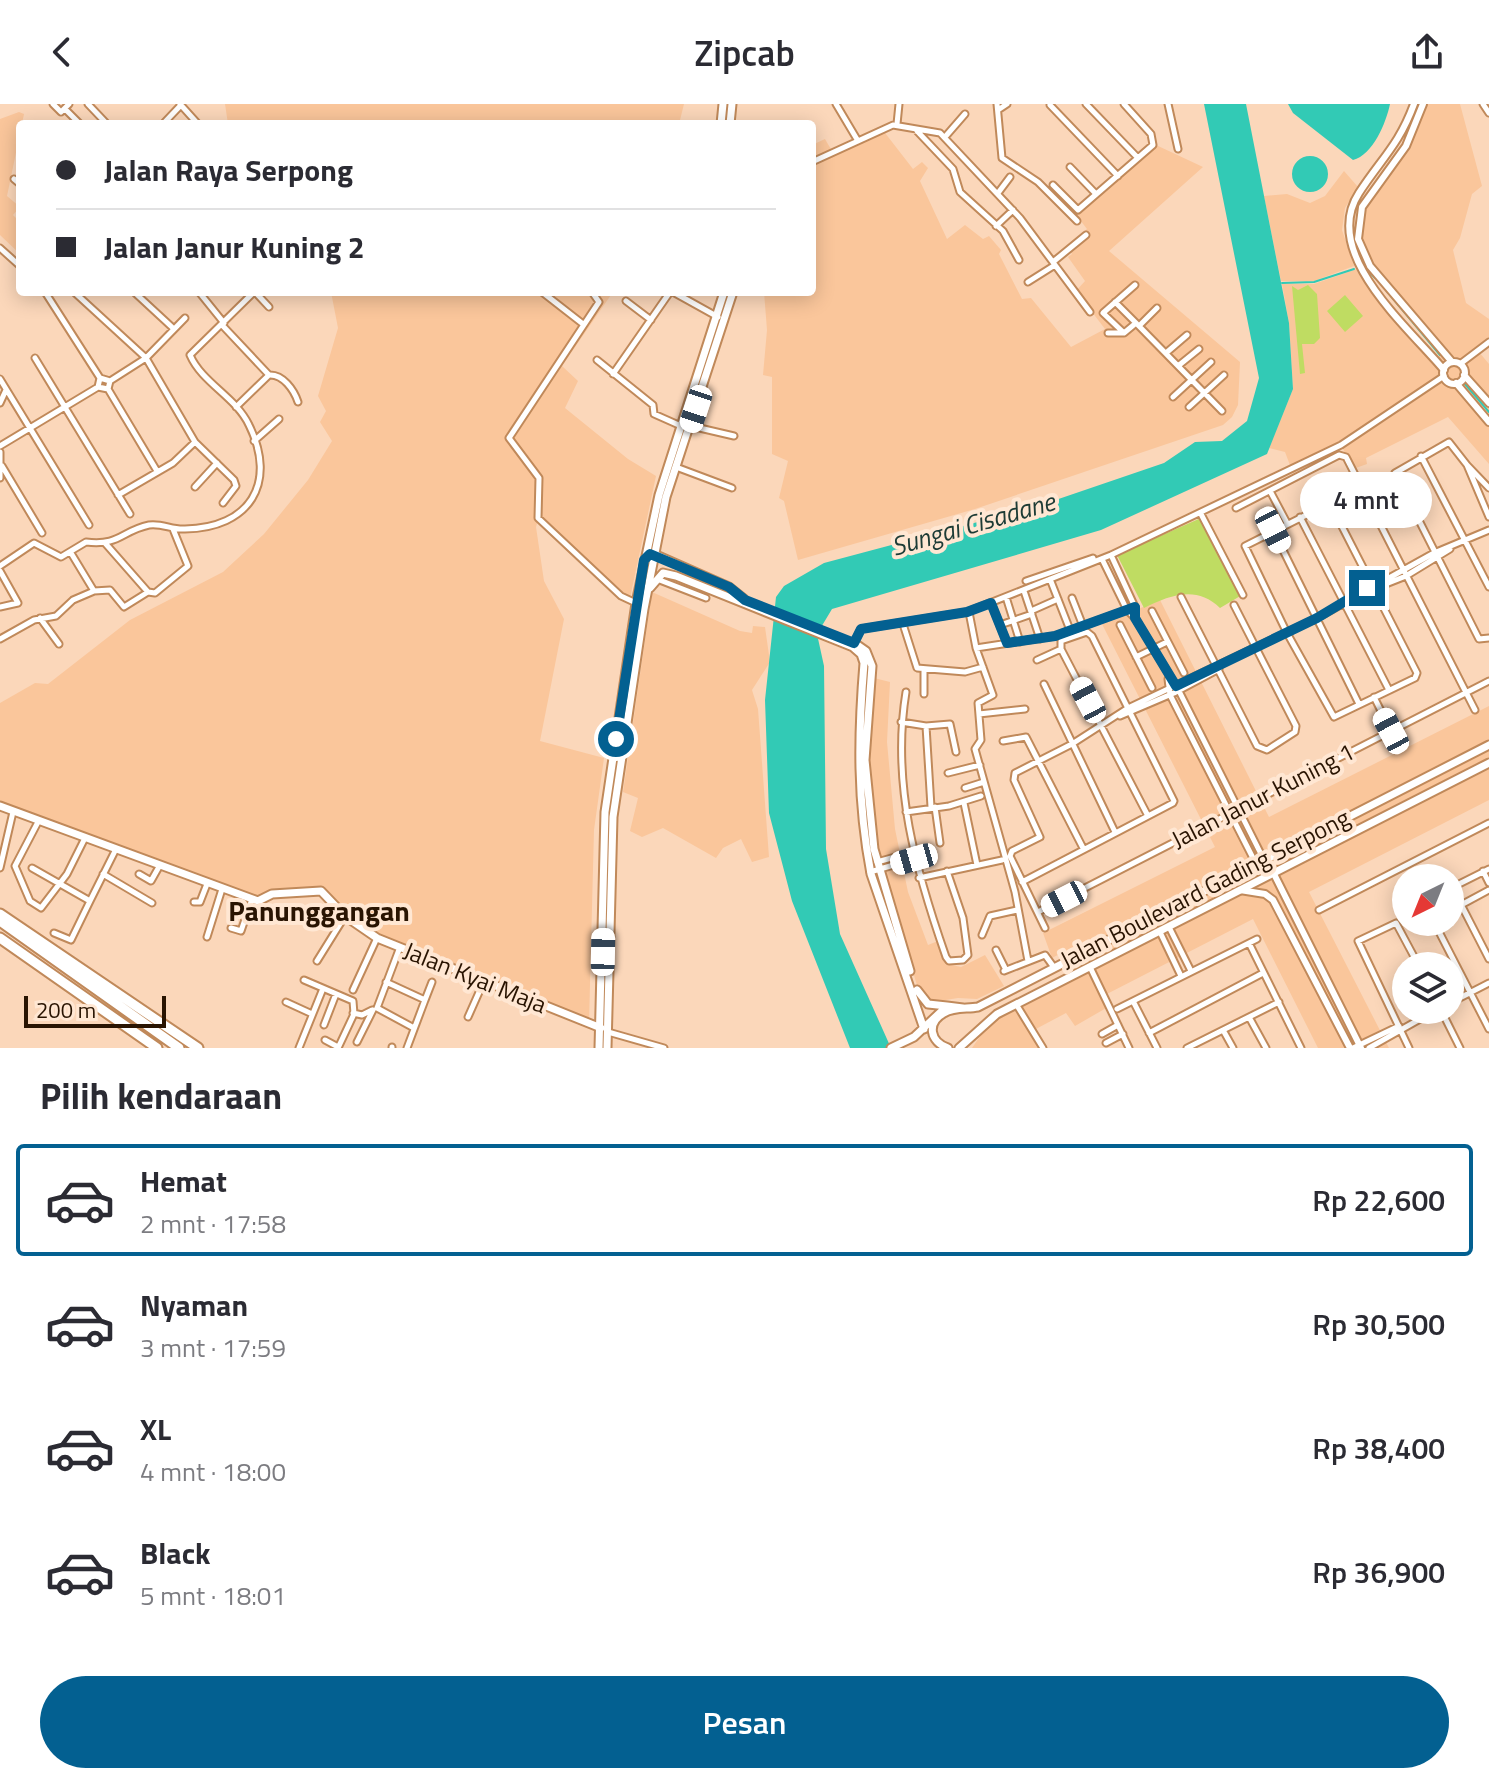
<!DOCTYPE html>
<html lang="id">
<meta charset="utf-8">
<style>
:root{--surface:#fff;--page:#f2f2f3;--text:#2b2b33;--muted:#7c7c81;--line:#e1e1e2;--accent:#036091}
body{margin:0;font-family:"Titillium Web",sans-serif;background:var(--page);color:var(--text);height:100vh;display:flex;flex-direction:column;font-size:30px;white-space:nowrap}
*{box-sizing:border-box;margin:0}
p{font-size:26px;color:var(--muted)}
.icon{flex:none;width:44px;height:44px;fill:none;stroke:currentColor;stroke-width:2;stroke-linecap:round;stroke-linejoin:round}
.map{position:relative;height:944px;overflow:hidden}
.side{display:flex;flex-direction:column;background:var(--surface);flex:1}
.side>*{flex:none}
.hud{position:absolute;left:16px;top:16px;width:800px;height:176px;border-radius:8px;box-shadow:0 4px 20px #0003;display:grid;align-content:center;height:176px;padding:0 40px;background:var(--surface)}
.needle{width:52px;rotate:223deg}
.buttons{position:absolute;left:1392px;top:760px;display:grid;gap:16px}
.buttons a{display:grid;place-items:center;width:72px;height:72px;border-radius:50%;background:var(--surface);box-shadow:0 4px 20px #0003;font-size:40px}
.scale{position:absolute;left:24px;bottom:20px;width:142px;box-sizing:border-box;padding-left:8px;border:4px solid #291402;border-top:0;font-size:22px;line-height:28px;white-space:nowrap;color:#291402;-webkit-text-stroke:6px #ffe7d3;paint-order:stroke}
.end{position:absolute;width:36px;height:36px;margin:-18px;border:10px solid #036091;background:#fff;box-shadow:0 0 0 4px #fff}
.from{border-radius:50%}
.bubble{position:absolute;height:56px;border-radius:28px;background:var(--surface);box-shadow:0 4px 20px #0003;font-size:26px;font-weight:600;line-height:56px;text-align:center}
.car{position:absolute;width:24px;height:48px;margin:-24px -12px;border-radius:10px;box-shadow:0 0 6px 2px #0007;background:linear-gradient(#fff 24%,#345 0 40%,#fff 0 76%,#345 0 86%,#fff 0)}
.hud b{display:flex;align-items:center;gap:28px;height:76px;font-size:30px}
.hud b+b{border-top:2px solid var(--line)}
.hud i{width:20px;height:20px;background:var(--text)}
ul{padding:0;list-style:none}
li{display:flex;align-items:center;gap:24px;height:112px;margin:0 16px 12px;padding:0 24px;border:4px solid transparent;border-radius:8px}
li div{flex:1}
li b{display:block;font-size:30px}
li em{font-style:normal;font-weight:600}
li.current{border-color:var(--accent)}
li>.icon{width:72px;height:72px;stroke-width:1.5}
h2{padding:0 40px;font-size:36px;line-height:96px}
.cta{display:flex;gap:16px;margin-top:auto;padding:16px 40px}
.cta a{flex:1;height:92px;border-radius:48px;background:var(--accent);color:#fff;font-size:32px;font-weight:600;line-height:92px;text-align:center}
header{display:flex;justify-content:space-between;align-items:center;height:104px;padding:0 40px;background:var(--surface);font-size:36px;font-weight:600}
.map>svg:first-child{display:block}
.built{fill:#fac69b}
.green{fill:#bfdc62}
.water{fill:#32cab5}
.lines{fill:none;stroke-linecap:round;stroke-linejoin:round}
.stream{stroke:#32cab5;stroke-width:2}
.minor-casing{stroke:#c0895a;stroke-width:9}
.tertiary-casing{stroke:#c0895a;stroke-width:10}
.secondary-casing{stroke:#c0895a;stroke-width:11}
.primary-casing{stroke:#c0895a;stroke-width:11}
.motorway-casing{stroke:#c0895a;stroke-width:13}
.minor{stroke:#fff;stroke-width:5}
.tertiary{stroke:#fff;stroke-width:6}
.secondary{stroke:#fff;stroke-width:7}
.primary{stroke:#fff;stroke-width:7}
.motorway{stroke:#fff;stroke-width:9}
.route{stroke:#036091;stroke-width:10}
.labels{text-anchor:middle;stroke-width:8;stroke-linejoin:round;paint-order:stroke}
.street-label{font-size:24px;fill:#291402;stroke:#ffe7d3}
.water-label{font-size:26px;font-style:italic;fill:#1d3b35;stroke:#ffe7d3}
.quarter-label{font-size:28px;font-weight:bold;fill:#291402;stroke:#ffe7d3}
</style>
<header><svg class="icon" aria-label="back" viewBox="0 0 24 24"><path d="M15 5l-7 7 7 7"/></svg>Zipcab<svg class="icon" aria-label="share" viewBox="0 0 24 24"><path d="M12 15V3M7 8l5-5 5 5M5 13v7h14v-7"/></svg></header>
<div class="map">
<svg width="1489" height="944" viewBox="0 0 1489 944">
<rect width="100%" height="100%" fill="#fbd7ba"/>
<!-- built -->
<path class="built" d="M 225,0 L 684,0 L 679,20 L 228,20 Z
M 1425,0 L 1460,0 L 1482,82 L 1472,90 L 1460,134 L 1453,146 L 1466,199 L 1489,215 L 1489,235 L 1465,255 L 1479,248 L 1489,260 L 1489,360 L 1448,313 L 1366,354 L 1367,360 L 1353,365 L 1342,343 L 1293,369 L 1285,348 L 1269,344 L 1293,285 L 1289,219 L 1282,180 L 1314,180 L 1357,165 L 1432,258 L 1444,248 L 1365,152 L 1359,118 L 1365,100 L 1406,46 Z
M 19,8 L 24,10 L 7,92 L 20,103 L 13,111 L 20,118 L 20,150 L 0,131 L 0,15 Z
M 882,25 L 913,65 L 922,58 L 928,64 L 920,77 L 947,135 L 965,121 L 983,135 L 989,132 L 1001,146 L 999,150 L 1022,195 L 1031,194 L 1071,243 L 1105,225 L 1076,187 L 1085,177 L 1068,153 L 1072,150 L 1066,142 L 1087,125 L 1077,112 L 1156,41 L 1203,63 L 1109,147 L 1240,258 L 1238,301 L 1232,313 L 1223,321 L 975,405 L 798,456 L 784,397 L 779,394 L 788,357 L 772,350 L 772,273 L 763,271 L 767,226 L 764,188 L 812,188 L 812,41 L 825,35 L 832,47 Z
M 1344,67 L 1358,83 L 1345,104 L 1342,126 L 1354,162 L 1314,177 L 1281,177 L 1264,92 L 1287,90 L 1310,99 L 1325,92 Z
M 331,188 L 613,188 L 562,262 L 578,277 L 565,304 L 628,355 L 656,372 L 630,494 L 539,412 L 536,423 L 544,477 L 564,515 L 540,637 L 604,654 L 594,726 L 589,919 L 361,825 L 321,786 L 289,784 L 255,792 L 0,697 L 0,599 L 35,579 L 48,580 L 130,516 L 223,468 L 264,430 L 308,376 L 332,337 L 320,318 L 326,307 L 318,292 L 338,224 Z
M 652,488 L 740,527 L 752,529 L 753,522 L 765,523 L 770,558 L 752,586 L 758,605 L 769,753 L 752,758 L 741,735 L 723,744 L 716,754 L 663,724 L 642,733 L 630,727 L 638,694 L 623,688 Z
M 1160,496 L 1269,713 L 1489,602 L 1489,696 L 1309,788 L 1389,944 L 1318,944 L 1253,815 L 1103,892 L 1108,903 L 1075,922 L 1066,909 L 1034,926 L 1045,944 L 972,944 L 989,919 L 1090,867 L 1077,841 L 1052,854 L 1043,829 L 1215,743 L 1102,520 Z
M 870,573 L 890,578 L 887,638 L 895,725 L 908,788 L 928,841 L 938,837 L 947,860 L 961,863 L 985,851 L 1004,882 L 977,895 L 958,894 L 927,899 L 921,894 L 870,730 L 863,627 Z"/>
<!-- green -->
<path class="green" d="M 1308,181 L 1317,190 L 1320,234 L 1314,240 L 1302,240 L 1305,269 L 1300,270 L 1292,182 L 1298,186 Z
M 1345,191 L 1363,212 L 1345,228 L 1327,207 Z
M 1201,414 L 1242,491 L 1220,504 C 1197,481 1170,491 1144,504 L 1117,451 Z"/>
<!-- water -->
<path class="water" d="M 1204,0 L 1246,0 L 1289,219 L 1293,285 L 1267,350 L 1101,426 L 832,505 L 817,530 L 824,562 L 826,745 L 840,830 L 891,944 L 850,944 L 792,797 L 769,709 L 765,596 L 776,493 L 784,482 L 824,459 L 1038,402 L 1164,359 L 1195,338 L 1222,337 L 1247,317 L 1259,274 Z
M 1288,0 L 1390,0 C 1386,19 1373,51 1353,56 L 1293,9 Z
M1292 70a18 18 0 1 1 36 0a18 18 0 1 1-36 0Z"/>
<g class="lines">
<!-- stream -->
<path class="stream" d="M 1366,164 L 1375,174
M 1282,179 L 1314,178 L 1354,165
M 1386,186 L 1440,251
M 1465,280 L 1489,308"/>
<defs>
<path id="minor" d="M 53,0 L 61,8 L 69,0
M 88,0 L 107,20
M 180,0 L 198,20
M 836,0 L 858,37
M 997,0 L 1002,54 L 1038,78 L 1077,117
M 1086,0 L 1138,54
M 1168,0 L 1178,45
M 1483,0 L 1489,9
M 1050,1 L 1118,72
M 65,5 L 80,20
M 998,6 L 1007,0
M 163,20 L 181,1
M 897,20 L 899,0
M 917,27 L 953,65 L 960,88 L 1003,127 L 1019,156
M 945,33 L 965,10
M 812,58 L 893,21 L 940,29 L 1020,114 L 1090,208
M 1070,63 L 1096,90
M 14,75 L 20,80
M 1053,81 L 1078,106 L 1153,41 L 1151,30 L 1124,0
M 998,89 L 1010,73
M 996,122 L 1013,106
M 0,144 L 20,162
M 1053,158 L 1086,131
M 1028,178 L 1055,161
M 45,188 L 100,274
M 74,188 L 146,254 L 195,338 L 234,376 L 236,382 L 223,399
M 134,188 L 174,225
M 199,188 L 224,219
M 255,188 L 269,203
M 542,188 L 583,220
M 592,188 L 599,198 L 509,334 L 539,374 L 538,414 L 621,492 L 636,499
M 673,188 L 718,213
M 626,197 L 651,216
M 1115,198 L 1136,219
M 222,221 L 269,271 L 236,303
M 1139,222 L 1157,204
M 1123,228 L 1103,209 L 1135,181
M 1108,229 L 1124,229 L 1136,219 L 1222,307
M 1166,249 L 1187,231
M 35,254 L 130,410
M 597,256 L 653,301 L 654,310 L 681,322
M 1460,260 L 1489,238
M 1178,262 L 1199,245
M 613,270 L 670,188
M 269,271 C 283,270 294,286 298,298
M 0,275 L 89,421
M 110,277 L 146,254 L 185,214
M 108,285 L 98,283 L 100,274 L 110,277 L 108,285 L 157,367
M 1173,293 L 1211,258
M 0,299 L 6,286
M 1189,303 L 1224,271
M 691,322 L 734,332
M 254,337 L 279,315
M 0,342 L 98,283
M 0,348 L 0,374
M 1421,352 L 1489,483
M 1467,361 L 1489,384
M 2,362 L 42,429
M 676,363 L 732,384
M 195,383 L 217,359
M 1270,387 L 1287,419
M 118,391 L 173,359 L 195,338
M 1330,399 L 1417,569 L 1415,574 L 1334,613 L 1287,529 L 1245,442 Z
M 1236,404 L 1339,351 L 1346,353 L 1475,606
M 1201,410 L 1243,491
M 1300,413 L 1389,586
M 1489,413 L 1467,361 L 1449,338 L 1395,369 L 1479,535 L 1489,534
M 1273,426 L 1359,600
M 105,439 L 148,488
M 71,449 L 94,487 L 110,486 L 124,503 L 148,488 L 155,489 L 188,462 L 173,425
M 1102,455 L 1127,506 L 1135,514 L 1135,503 L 1111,451
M 0,462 L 34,439 L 61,453 L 86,438 C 120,442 121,427 149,421 C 162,419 172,426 185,425 C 249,424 278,380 249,321 C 236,293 202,279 190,251 L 254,188
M 0,467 L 18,499 L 0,503
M 657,475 L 706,494
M 1050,475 L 1070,526
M 1026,477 L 1093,454
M 1024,487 L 1040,535
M 1363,489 L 1406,472 L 1450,445
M 1006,493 L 1020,538
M 1181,493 L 1257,642 L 1267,646 L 1295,628 L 1296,622 L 1234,501
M 1072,494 L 1083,522
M 991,499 L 1007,539
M 1031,507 L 1058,495
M 1152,507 L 1184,569
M 969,508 L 976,544 L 993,591 L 978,599 L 981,636 L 975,645 L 1015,788 L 1028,857
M 40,514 L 59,540
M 1135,514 L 1179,587 L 1264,756
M 903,520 L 917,564 L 965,568 L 983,563
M 1000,521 L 1032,510
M 1120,521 L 1152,584
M 0,535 L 34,516 L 56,512 L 73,496 L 94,487
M 854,539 L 861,525 L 967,508 L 1111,451 L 1341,341 L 1444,272
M 976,544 L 1055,532 L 1135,503
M 1136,553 L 1167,538
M 1037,556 L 1061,545
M 1168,575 L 1170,591 L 1256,760
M 1044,580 L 1115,728
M 906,588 C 891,680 916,767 946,853 L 949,857 L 963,856 L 968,851 L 963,814 L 947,767
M 924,590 L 924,566
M 1374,593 L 1391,627
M 979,610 L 1025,605
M 1120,612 L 1174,589 L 1219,565
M 901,618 L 926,622 L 950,620 L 956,648
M 926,622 L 931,703
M 1003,637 L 1026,633 L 1083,744
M 948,669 L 980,661
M 965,684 L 984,678
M 964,699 L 977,761
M 935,703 L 940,739
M 906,708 L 949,702 L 981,692
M 38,718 L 15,762 L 30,797 L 41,804 L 67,770 L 85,734
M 877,758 L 913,748
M 0,764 L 13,708
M 32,764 L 90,797 L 116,745
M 1483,767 L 1489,779
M 870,768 L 914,755
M 103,770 L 152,799
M 139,770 L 151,777 L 160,761
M 919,774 L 1002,756
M 1022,778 L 1173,699 L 1174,697 L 1092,532 L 1087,528 L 1061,537 L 1061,545 L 1148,712
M 1452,783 L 1489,855
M 1451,784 L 1489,765
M 194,798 L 200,798 L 207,780
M 1461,801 L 1489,786
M 1319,806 L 1489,719
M 1038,808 L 1489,577
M 1434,818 L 1489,925
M 1169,823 L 1191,867
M 231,824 L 241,827 L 252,795
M 1045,824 L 1010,752 L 1012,747 L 1040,733 L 1014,676 L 1015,669 L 1072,640 L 1128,604 L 1317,514 L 1434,449 L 1489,426
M 1160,828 L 1181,872
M 54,829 L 71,836 L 90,797
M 982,831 L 990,812 L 1017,806
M 207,833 L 222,785
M 1249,839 L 1301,944
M 996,846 L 1006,866
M 317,857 L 345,812
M 1090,863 L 1129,944
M 1004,867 L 1045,851 L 1053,862
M 304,876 L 353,897 L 354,910 L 338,944
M 386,878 L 425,896 L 407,944
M 353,886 L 377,834
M 425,896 L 432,878
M 1133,897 L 1157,944
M 286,898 L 310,909
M 1450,899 L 1489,879
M 1016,900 L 1043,944
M 377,904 L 400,843
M 377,904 L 414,924
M 1117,905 L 1257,835
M 1441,906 L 1460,944
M 353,909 L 362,911 L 372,906
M 468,913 L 484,877
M 1249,913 L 1266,944
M 324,921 L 336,890
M 1223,926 L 1233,944
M 608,928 L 664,944
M 1149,929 L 1263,869
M 1102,930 L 1118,921
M 325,936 L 338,943
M 357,938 L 373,906
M 1106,939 L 1123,930
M 299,944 L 322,887
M 392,944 L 392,943
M 1187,944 L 1279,898
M 1353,944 L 1399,922
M 1369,944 L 1436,906
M 1409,944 L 1358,837 L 1396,819 L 1419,862"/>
<path id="tertiary" d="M 1414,0 C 1399,41 1381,55 1359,89 C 1320,149 1407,222 1444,266
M 1423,0 L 1406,42 L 1362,103 L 1358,135 L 1370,162 L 1452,258
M1443 269a11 11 0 1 1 22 0a11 11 0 1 1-22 0Z
M 1464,271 L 1489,299
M 1456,279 L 1489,318
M 1274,770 L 1361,944
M 1240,786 L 1265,790 L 1273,796 L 1350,944"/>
<path id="secondary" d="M 0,702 L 258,797 L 272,790 L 321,787 L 345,812 L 377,834 L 601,924"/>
<path id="primary" d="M 721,20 L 723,0
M 730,20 L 732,0
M 654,450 L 729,483 L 744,495
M 650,484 L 663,469 L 676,472 L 853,543 L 861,550 L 864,559 C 858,632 857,697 871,770 L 924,925
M 856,540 L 866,547 L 872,562 L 865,656 L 874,745 L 910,867
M 917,886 L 928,900 L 947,902
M 599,944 L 605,708 L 636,499 L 659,391 L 724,188
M 607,944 L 613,713 L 644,505 L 666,393 L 733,188
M 891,944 L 914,933 L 947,902 L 963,904
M 948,944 C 930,938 926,919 944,909 C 954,903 967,905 978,903 L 1489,641
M 959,944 L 997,910 L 1489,659"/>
<path id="motorway" d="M 0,810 L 198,944
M 0,817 L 179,944
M 0,834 L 157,944"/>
</defs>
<!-- minor casing -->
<use href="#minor" class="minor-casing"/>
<!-- tertiary casing -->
<use href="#tertiary" class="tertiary-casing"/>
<!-- secondary casing -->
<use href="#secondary" class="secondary-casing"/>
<!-- primary casing -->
<use href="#primary" class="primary-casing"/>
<!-- motorway casing -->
<use href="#motorway" class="motorway-casing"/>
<!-- minor -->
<use href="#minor" class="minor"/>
<!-- tertiary -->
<use href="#tertiary" class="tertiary"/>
<!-- secondary -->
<use href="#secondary" class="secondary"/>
<!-- primary -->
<use href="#primary" class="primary"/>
<!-- motorway -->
<use href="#motorway" class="motorway"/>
</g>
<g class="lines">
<!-- route -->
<path class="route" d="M 616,635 L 644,456 L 650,450 L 729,483 L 745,496 L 854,539 L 861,525 L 967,508 L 991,499 L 1007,539 L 1055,532 L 1135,503 L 1135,514 L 1176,582 L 1317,514 L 1367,484"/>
</g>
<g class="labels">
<!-- street labels -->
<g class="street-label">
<text transform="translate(1263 692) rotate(-27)" y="8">Jalan Janur Kuning 1</text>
<text transform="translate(1205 785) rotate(-27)" y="8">Jalan Boulevard Gading Serpong</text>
<text transform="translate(475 874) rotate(22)" y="8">Jalan Kyai Maja</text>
</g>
<!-- water labels -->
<g class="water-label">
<text transform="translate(973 420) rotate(-16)" y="9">Sungai Cisadane</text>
</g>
<!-- quarter labels -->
<g class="quarter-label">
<text x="319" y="817">Panunggangan</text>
</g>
</g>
</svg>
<div class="buttons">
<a><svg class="needle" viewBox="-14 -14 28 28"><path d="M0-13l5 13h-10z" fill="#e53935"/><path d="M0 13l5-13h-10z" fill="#7c7c81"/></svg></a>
<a><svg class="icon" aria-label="layers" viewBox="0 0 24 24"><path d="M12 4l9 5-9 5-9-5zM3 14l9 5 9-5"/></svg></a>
</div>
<div class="scale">200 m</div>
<i class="end from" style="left:616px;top:635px"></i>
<i class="end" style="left:1367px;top:484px"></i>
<div class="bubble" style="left:1300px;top:368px;width:132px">4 mnt</div>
<i class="car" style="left:696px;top:305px;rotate:198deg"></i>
<i class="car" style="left:1273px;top:426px;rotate:153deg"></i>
<i class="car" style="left:1088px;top:596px;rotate:332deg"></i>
<i class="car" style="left:1391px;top:627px;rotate:332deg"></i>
<i class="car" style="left:914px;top:755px;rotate:254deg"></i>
<i class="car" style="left:1064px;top:795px;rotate:243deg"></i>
<i class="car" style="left:603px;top:848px;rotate:1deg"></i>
<div class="hud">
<b><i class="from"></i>Jalan Raya Serpong</b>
<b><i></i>Jalan Janur Kuning 2</b>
</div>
</div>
<section class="side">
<h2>Pilih kendaraan</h2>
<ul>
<li class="current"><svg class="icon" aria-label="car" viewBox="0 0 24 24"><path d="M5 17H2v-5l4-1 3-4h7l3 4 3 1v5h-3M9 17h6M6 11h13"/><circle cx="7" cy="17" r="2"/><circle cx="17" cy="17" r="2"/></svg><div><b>Hemat</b><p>2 mnt · 17:58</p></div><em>Rp 22,600</em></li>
<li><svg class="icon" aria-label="car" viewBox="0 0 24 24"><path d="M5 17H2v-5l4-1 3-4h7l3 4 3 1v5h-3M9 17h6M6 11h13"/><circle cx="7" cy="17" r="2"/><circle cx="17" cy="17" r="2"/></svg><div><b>Nyaman</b><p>3 mnt · 17:59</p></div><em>Rp 30,500</em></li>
<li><svg class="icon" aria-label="car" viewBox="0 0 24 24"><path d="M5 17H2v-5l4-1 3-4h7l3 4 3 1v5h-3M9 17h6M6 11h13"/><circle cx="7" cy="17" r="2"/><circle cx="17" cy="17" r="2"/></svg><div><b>XL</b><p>4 mnt · 18:00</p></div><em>Rp 38,400</em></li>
<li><svg class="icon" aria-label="car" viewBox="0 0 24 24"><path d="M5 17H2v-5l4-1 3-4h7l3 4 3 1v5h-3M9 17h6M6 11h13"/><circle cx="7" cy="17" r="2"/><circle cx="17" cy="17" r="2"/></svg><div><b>Black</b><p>5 mnt · 18:01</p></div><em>Rp 36,900</em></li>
</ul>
<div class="cta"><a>Pesan</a></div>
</section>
